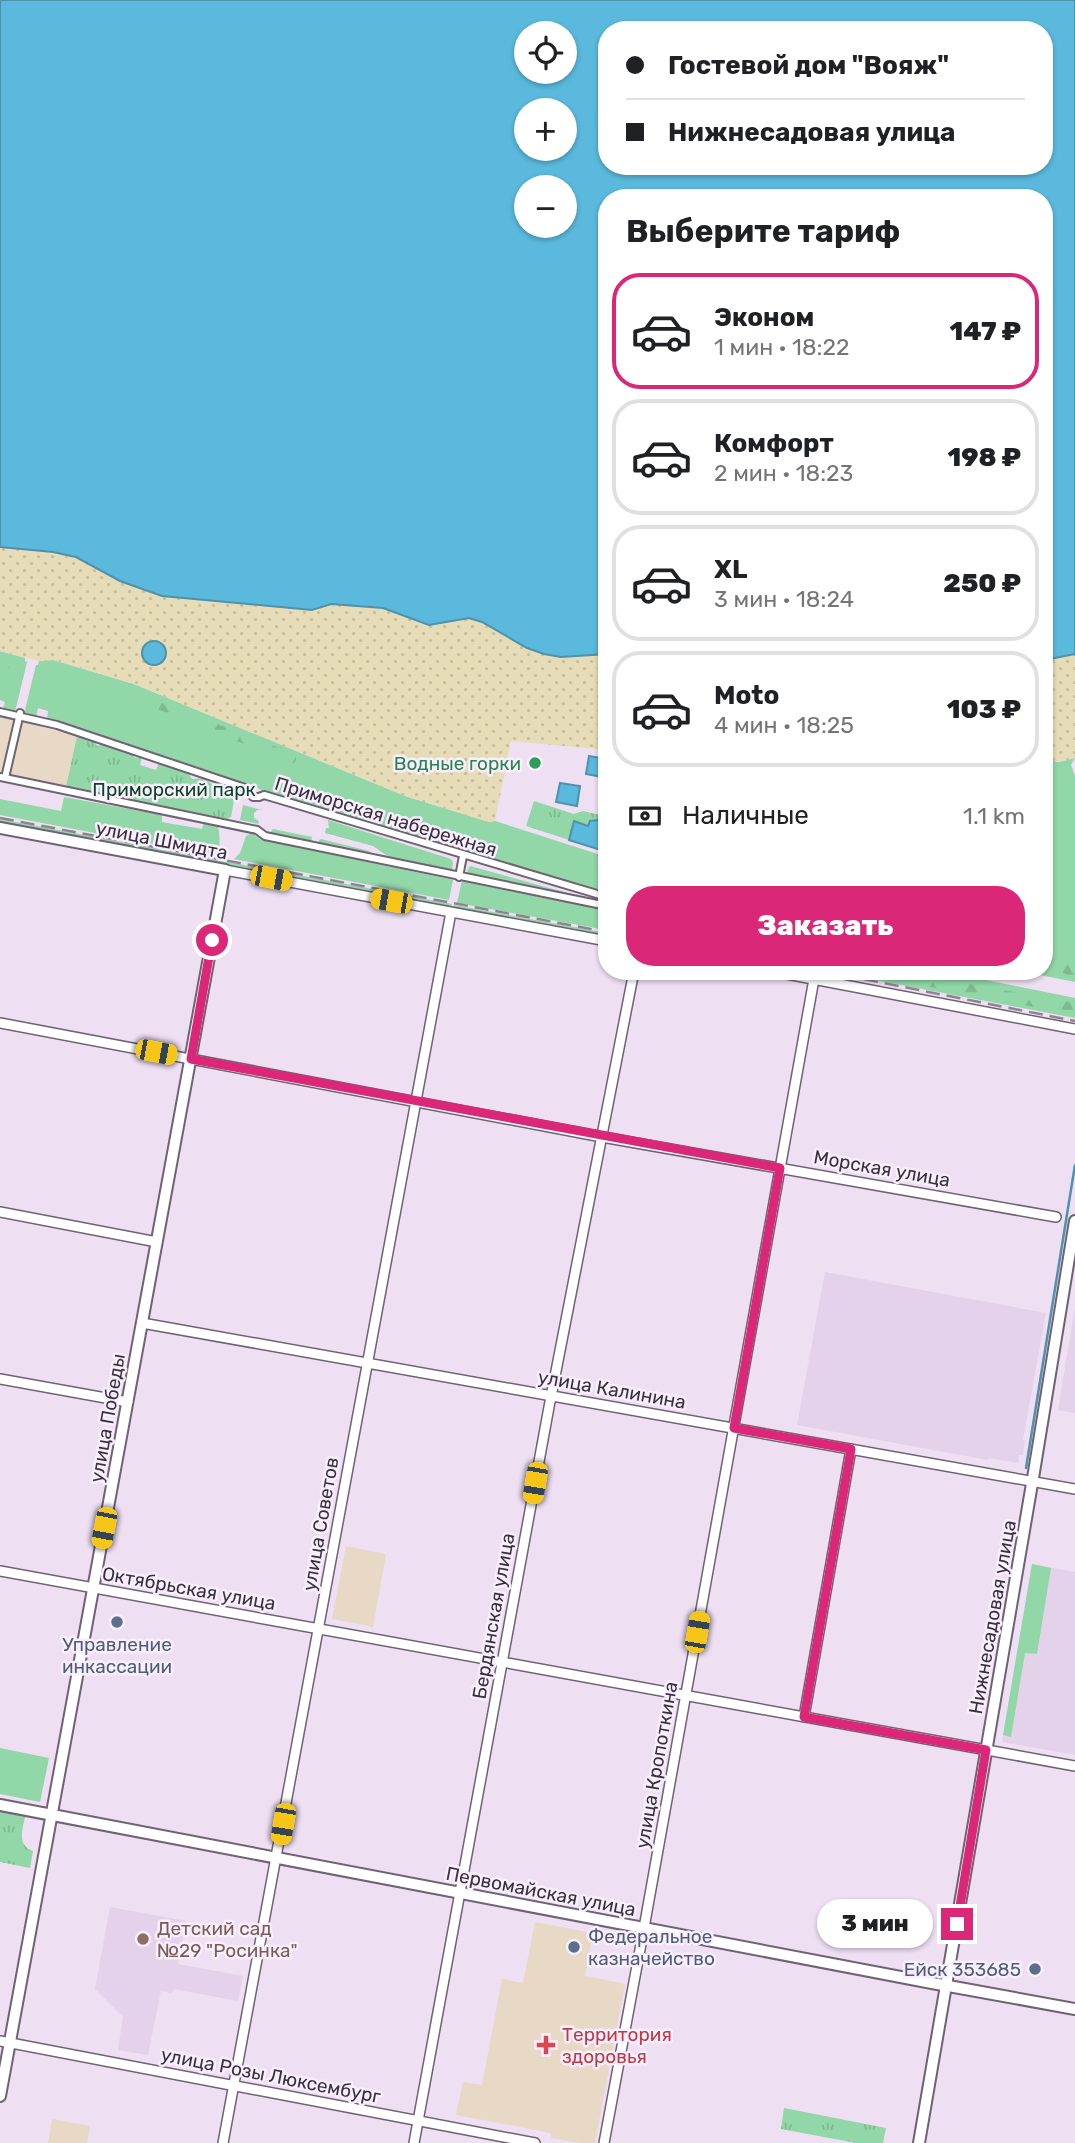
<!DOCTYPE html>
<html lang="ru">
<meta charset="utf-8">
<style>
:root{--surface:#fff;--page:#f6f6f6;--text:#202124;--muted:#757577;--line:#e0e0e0;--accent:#db2777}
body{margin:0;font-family:Rubik,sans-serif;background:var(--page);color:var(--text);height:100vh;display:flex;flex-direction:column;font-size:26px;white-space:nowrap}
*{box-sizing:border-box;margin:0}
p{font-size:23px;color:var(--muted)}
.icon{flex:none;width:38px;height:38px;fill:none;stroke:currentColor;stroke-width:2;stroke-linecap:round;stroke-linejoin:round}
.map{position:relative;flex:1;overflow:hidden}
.side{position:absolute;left:598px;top:189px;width:455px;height:791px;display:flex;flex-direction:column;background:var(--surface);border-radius:28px;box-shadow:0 2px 5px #0004}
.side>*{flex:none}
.guide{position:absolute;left:598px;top:21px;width:455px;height:154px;border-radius:28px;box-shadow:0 2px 5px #0004;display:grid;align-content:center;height:154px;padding:0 28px;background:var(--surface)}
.controls{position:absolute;left:514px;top:21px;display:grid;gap:14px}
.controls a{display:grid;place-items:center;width:63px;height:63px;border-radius:50%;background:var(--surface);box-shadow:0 2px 5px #0004;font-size:35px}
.end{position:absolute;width:32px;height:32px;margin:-16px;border:9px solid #db2777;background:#fff;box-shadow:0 0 0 4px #fff}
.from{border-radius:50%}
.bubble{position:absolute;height:49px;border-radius:24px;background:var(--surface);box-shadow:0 2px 5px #0004;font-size:23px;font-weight:800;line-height:49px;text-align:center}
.car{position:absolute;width:21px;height:42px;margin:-21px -10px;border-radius:9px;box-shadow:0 0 5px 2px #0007;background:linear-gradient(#f5c518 24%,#345 0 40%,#f5c518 0 76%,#345 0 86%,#f5c518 0)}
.guide b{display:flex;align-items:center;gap:24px;height:66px;font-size:26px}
.guide b+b{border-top:2px solid var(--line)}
.guide i{width:18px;height:18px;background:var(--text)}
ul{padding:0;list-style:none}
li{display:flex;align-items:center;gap:21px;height:116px;margin:0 14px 10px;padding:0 14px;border:4px solid var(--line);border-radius:28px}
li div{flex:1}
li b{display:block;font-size:26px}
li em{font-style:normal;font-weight:800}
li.current{border-color:var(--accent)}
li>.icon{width:63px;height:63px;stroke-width:1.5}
h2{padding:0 28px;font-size:32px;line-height:84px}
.pay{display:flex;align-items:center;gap:18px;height:77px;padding:0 28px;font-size:26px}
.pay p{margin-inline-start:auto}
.primary-button{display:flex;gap:14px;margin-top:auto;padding:14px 28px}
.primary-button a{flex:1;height:80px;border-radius:28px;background:var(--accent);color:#fff;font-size:28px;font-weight:800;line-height:80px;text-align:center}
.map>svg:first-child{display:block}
.commercial{fill:#e7d9c6}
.built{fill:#e4d2eb}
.grass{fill:#91d7a7}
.forest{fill:url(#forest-firs)}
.sand{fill:url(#sand-dots)}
.park{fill:url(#park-tufts)}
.water{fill:#5ab9dc;stroke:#5091ab;stroke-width:2;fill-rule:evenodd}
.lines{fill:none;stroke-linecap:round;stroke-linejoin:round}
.stream{stroke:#5091ab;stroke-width:2.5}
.pedestrian-casing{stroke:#6e6273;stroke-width:10}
.minor-casing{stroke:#6e6273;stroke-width:12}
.tertiary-casing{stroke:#6e6273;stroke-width:14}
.pedestrian{stroke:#fff;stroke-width:6}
.minor{stroke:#fff;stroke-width:9}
.tertiary{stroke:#fff;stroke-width:10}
.rail{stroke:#8e8491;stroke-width:2.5;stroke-dasharray:14 7;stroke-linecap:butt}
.route{stroke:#db2777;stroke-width:9}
.leisure-dot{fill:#2e9e5b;stroke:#f9eefe;stroke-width:2.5}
.service-dot{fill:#5c6f8a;stroke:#f9eefe;stroke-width:2.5}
.education-dot{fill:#8d6e63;stroke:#f9eefe;stroke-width:2.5}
.health-dot{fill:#e0444e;stroke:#f9eefe;stroke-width:2.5}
.labels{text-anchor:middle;stroke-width:5;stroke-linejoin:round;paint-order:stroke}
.leisure-label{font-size:19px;fill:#27864d;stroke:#f9eefe;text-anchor:end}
.park-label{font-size:19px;fill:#0a4424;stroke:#f9eefe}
.street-label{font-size:19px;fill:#38333a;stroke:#f9eefe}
.service-label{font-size:19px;fill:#4e5e75;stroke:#f9eefe}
.education-label{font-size:19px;fill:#785e54;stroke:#f9eefe;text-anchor:start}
.health-label{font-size:19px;fill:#be3a42;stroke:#f9eefe;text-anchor:start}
</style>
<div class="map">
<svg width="1075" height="2143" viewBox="0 0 1075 2143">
<defs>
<pattern id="forest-firs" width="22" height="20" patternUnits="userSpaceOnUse" patternTransform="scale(1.75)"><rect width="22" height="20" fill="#91d7a7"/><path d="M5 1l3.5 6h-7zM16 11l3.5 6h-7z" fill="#7eb990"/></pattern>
<pattern id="sand-dots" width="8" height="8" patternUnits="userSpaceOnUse" patternTransform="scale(1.75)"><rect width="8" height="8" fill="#e6dcb7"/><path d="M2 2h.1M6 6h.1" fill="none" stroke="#c6bd9e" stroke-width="1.8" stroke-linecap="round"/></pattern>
<pattern id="park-tufts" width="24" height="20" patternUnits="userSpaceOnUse" patternTransform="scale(1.75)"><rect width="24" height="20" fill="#91d7a7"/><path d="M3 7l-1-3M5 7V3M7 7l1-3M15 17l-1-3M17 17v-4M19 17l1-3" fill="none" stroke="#7eb990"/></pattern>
</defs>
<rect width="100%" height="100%" fill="#eedff3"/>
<!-- commercial -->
<path class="commercial" d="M 0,716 L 77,736 L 66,787 L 0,773 Z
M 346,1546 L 386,1554 L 373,1627 L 332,1619 Z
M 535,1922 L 593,1933 L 585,1976 L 625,1984 L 595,2143 L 579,2143 L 551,2138 L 551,2133 L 456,2115 L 463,2082 L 482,2085 L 502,1979 L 523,1983 Z
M 52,2119 L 90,2126 L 87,2143 L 48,2143 Z"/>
<!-- built -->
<path class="built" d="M 825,1272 L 1046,1313 L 1023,1440 L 1025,1441 L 1023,1455 L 1019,1455 L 1018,1463 L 989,1458 L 988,1460 L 797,1425 Z
M 1075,1307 L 1075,1413 L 1058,1410 Z
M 1032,1564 L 1075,1572 L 1075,1755 L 1002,1742 Z
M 110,1907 L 186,1921 L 178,1964 L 243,1976 L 238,2001 L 174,1989 L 172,1993 L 161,1991 L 148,2055 L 118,2050 L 123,2017 L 95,1989 Z"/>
<!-- grass -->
<path class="grass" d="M 0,651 L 25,658 L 25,661 L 27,662 L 15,712 L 3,709 L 5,702 L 0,700 Z
M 53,660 L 134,684 L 405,796 L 489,822 L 495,821 L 607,857 L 607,894 L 379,826 L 381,821 L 371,818 L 369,823 L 259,789 L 256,786 L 251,787 L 47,719 L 48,711 L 38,708 L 36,717 L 24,714 L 36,665 L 38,665 L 39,661 Z
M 1075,758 L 1071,765 L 1075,776 L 1075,982 L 1020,971 L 1045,971 L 1045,760 L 1059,762 Z
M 64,797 L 162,815 L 162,822 L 202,829 L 204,822 L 217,825 C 222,835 217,846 222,857 L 0,815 L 0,799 L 61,811 Z
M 243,805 L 262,810 L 257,810 L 254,813 L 254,818 L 259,821 L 258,824 L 240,820 Z
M 0,819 L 452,904 L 451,906 L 0,822 Z
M 328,820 L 451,859 L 453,863 L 452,870 L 389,857 L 373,846 L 325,833 L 326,828 L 329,828 Z
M 273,829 L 312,837 L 311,843 L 269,834 Z
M 252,833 L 260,839 L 453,880 L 449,900 L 234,859 L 240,853 L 246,836 Z
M 321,839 L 369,851 L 378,857 L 320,845 L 319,840 Z
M 470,866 L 571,894 L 572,896 L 470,875 L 467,871 Z
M 462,880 L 607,910 L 607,930 L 457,903 Z
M 454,905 L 607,933 L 607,936 L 454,907 Z
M 828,971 L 942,971 L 1075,998 L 1075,1018 Z
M 1032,1564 L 1051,1568 L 1037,1654 L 1025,1653 L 1011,1737 L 1003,1735 Z
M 0,1748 L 49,1758 L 40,1802 L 0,1794 Z"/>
<!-- forest -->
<path class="forest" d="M 0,653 L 20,660 L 20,665 L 9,668 L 0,666 Z
M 152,699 L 292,753 L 296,756 L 296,760 L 294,763 L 289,762 L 160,710 L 151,705 L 150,701 Z
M 1075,940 L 1075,977 L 1073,977 L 1063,973 C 1061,965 1066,964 1067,957 C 1068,948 1063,942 1075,940 Z
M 848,971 L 899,971 L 1075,1003 L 1075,1015 Z"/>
<!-- sand -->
<path class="sand" d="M 0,547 L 53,552 L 76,557 L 120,581 L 162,596 L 312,610 L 331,604 L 383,608 L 429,625 L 468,618 L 482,622 L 527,648 L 607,654 L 607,750 L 511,741 L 495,821 L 489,822 L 405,796 L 134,684 L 54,660 L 39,661 L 0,651 Z
M 1075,654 L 1075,758 L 1059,762 L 1045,760 L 1045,660 Z"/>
<!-- park -->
<path class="park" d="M 77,736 L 94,741 L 97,746 L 101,744 L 132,754 L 135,758 L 142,757 L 140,765 L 156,770 L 159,762 L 188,773 L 192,779 C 205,777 207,780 216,787 C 224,786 232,785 235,795 L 231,817 L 227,819 L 66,787 Z
M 534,801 L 574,814 L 583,811 L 600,815 L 598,820 L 589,826 L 574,822 L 569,840 L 526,826 Z
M 0,1812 L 25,1817 C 22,1831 17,1845 33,1851 L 30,1868 L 0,1862 Z
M 784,2108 L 886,2128 L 883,2143 L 856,2143 L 781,2129 Z"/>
<!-- water -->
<path class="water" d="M 0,0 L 1075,0 L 1075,654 L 1045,660 L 1045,198 L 607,198 L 607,654 L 561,657 L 544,654 L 527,648 L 482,622 L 469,618 L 429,625 L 383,608 L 331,604 L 312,610 L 162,596 L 120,581 L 76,557 L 53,552 L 0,547 ZM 607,30 L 1045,30 L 1045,166 L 607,166 ZM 527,33 L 565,33 L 565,72 L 527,72 ZM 565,110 L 565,149 L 527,149 L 527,110 ZM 527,187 L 565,187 L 565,226 L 527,226 Z
M142 653a12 12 0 1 1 24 0a12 12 0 1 1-24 0Z
M 589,756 L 607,759 L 607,778 L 586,774 Z
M 560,783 L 580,786 L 577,806 L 556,802 Z
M 600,815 L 607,817 L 607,852 L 569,840 L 574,821 L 588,826 L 590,821 L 598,820 Z"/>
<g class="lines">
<!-- stream -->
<path class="stream" d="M 1026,1468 L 1075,1165"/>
<defs>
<path id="pedestrian" d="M 0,712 L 57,725 L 245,788 L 253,797 L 259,797 L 264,795 L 607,897
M 0,777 L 257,830 L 265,836 L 607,906
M 5,778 L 20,713
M 459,877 L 463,856"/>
<path id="minor" d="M 225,870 L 607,941
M 771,971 L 1075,1029
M 0,1023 L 602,1137 L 1056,1217
M 0,1212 L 157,1242
M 142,1323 L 1075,1489
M 0,1379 L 128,1402
M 0,1571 L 1075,1766
M 804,1717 L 851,1449
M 0,2041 L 535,2143
M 223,2143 L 451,912
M 414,2143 L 549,1407 L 634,971
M 604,2143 L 644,1928 L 814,979"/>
<path id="tertiary" d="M 0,828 L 225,870 L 0,2096
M 0,1805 L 932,1983 L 1075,2009
M 919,2143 L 1034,1472 L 1075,1221"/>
</defs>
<!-- pedestrian casing -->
<use href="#pedestrian" class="pedestrian-casing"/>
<!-- minor casing -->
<use href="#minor" class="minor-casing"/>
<!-- tertiary casing -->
<use href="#tertiary" class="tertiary-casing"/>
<!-- pedestrian -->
<use href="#pedestrian" class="pedestrian"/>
<!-- minor -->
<use href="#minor" class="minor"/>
<!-- tertiary -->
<use href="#tertiary" class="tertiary"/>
<!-- rail -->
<path class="rail" d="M 0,818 L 607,932
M 823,971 L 1075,1021"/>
</g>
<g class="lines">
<!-- route -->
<path class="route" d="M 212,940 L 191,1059 L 780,1168 L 734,1428 L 851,1449 L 804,1717 L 986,1750 L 957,1924"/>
</g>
<!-- markers -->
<circle class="leisure-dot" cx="535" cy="763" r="7"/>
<g class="service-dot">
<circle cx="117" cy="1622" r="7"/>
<circle cx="574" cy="1947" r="7"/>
<circle cx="1035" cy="1969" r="7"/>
</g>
<circle class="education-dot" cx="143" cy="1939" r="7"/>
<path class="health-dot" d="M542.5 2034.5h7v7h7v7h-7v7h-7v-7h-7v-7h7z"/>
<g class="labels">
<!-- leisure labels -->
<g class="leisure-label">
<text x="521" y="770">Водные горки</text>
</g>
<!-- park labels -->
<g class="park-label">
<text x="174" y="796">Приморский парк</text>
</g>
<!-- street labels -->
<g class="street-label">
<text transform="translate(386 816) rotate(17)" y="7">Приморская набережная</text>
<text transform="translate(162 840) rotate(11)" y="7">улица Шмидта</text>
<text transform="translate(882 1168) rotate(10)" y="7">Морская улица</text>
<text transform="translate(612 1389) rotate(10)" y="7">улица Калинина</text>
<text transform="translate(107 1418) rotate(-80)" y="7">улица Победы</text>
<text transform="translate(320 1524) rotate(-80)" y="7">улица Советов</text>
<text transform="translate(189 1588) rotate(10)" y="7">Октябрьская улица</text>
<text transform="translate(493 1616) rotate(-80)" y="7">Бердянская улица</text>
<text transform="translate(992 1617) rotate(-80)" y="7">Нижнесадовая улица</text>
<text transform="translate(656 1765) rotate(-80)" y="7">улица Кропоткина</text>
<text transform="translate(541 1891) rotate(11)" y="7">Первомайская улица</text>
<text transform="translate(271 2075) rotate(11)" y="7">улица Розы Люксембург</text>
</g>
<!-- service labels -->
<g class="service-label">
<text x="117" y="1651">Управление<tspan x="117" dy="22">инкассации</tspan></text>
<text x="588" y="1943" text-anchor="start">Федеральное<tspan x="588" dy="22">казначейство</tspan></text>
<text x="1021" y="1976" text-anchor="end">Ейск 353685</text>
</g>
<!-- education labels -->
<g class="education-label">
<text x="157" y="1935">Детский сад<tspan x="157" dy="22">№29 "Росинка"</tspan></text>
</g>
<!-- health labels -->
<g class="health-label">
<text x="562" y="2041">Территория<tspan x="562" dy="22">здоровья</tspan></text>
</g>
</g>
</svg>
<div class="controls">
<a><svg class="icon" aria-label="locate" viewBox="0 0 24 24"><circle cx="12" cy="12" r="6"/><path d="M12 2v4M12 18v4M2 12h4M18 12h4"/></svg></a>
<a>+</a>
<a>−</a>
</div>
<i class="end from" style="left:212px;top:940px"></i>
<i class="end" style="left:957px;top:1924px"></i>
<div class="bubble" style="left:817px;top:1899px;width:116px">3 мин</div>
<i class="car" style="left:271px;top:878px;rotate:101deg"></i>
<i class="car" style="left:391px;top:901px;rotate:280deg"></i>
<i class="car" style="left:156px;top:1052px;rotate:101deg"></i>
<i class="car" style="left:535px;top:1483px;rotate:190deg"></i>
<i class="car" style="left:104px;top:1528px;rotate:191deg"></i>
<i class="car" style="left:697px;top:1632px;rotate:10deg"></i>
<i class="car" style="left:283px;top:1824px;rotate:190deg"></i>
<div class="guide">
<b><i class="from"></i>Гостевой дом &quot;Вояж&quot;</b>
<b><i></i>Нижнесадовая улица</b>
</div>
<section class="side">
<h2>Выберите тариф</h2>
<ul>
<li class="current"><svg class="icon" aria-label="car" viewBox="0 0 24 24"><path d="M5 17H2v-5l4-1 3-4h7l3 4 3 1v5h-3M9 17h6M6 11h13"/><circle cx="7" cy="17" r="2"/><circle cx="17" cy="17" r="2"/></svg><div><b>Эконом</b><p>1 мин · 18:22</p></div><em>147 ₽</em></li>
<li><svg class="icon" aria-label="car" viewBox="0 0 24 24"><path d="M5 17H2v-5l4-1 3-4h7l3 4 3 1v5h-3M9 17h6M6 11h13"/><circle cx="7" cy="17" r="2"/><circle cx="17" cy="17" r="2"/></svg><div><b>Комфорт</b><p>2 мин · 18:23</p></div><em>198 ₽</em></li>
<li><svg class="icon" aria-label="car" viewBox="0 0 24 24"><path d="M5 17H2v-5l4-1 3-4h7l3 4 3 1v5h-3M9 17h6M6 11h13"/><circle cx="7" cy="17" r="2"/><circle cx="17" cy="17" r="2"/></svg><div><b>XL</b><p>3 мин · 18:24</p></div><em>250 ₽</em></li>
<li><svg class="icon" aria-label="car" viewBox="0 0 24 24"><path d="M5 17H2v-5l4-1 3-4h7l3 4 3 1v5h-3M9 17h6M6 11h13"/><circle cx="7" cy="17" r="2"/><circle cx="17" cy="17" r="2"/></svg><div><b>Moto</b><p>4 мин · 18:25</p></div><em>103 ₽</em></li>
</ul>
<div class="pay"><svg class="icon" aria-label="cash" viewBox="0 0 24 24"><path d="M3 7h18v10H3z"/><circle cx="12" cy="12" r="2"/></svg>Наличные<p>1.1 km</p></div>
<div class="primary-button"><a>Заказать</a></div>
</section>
</div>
